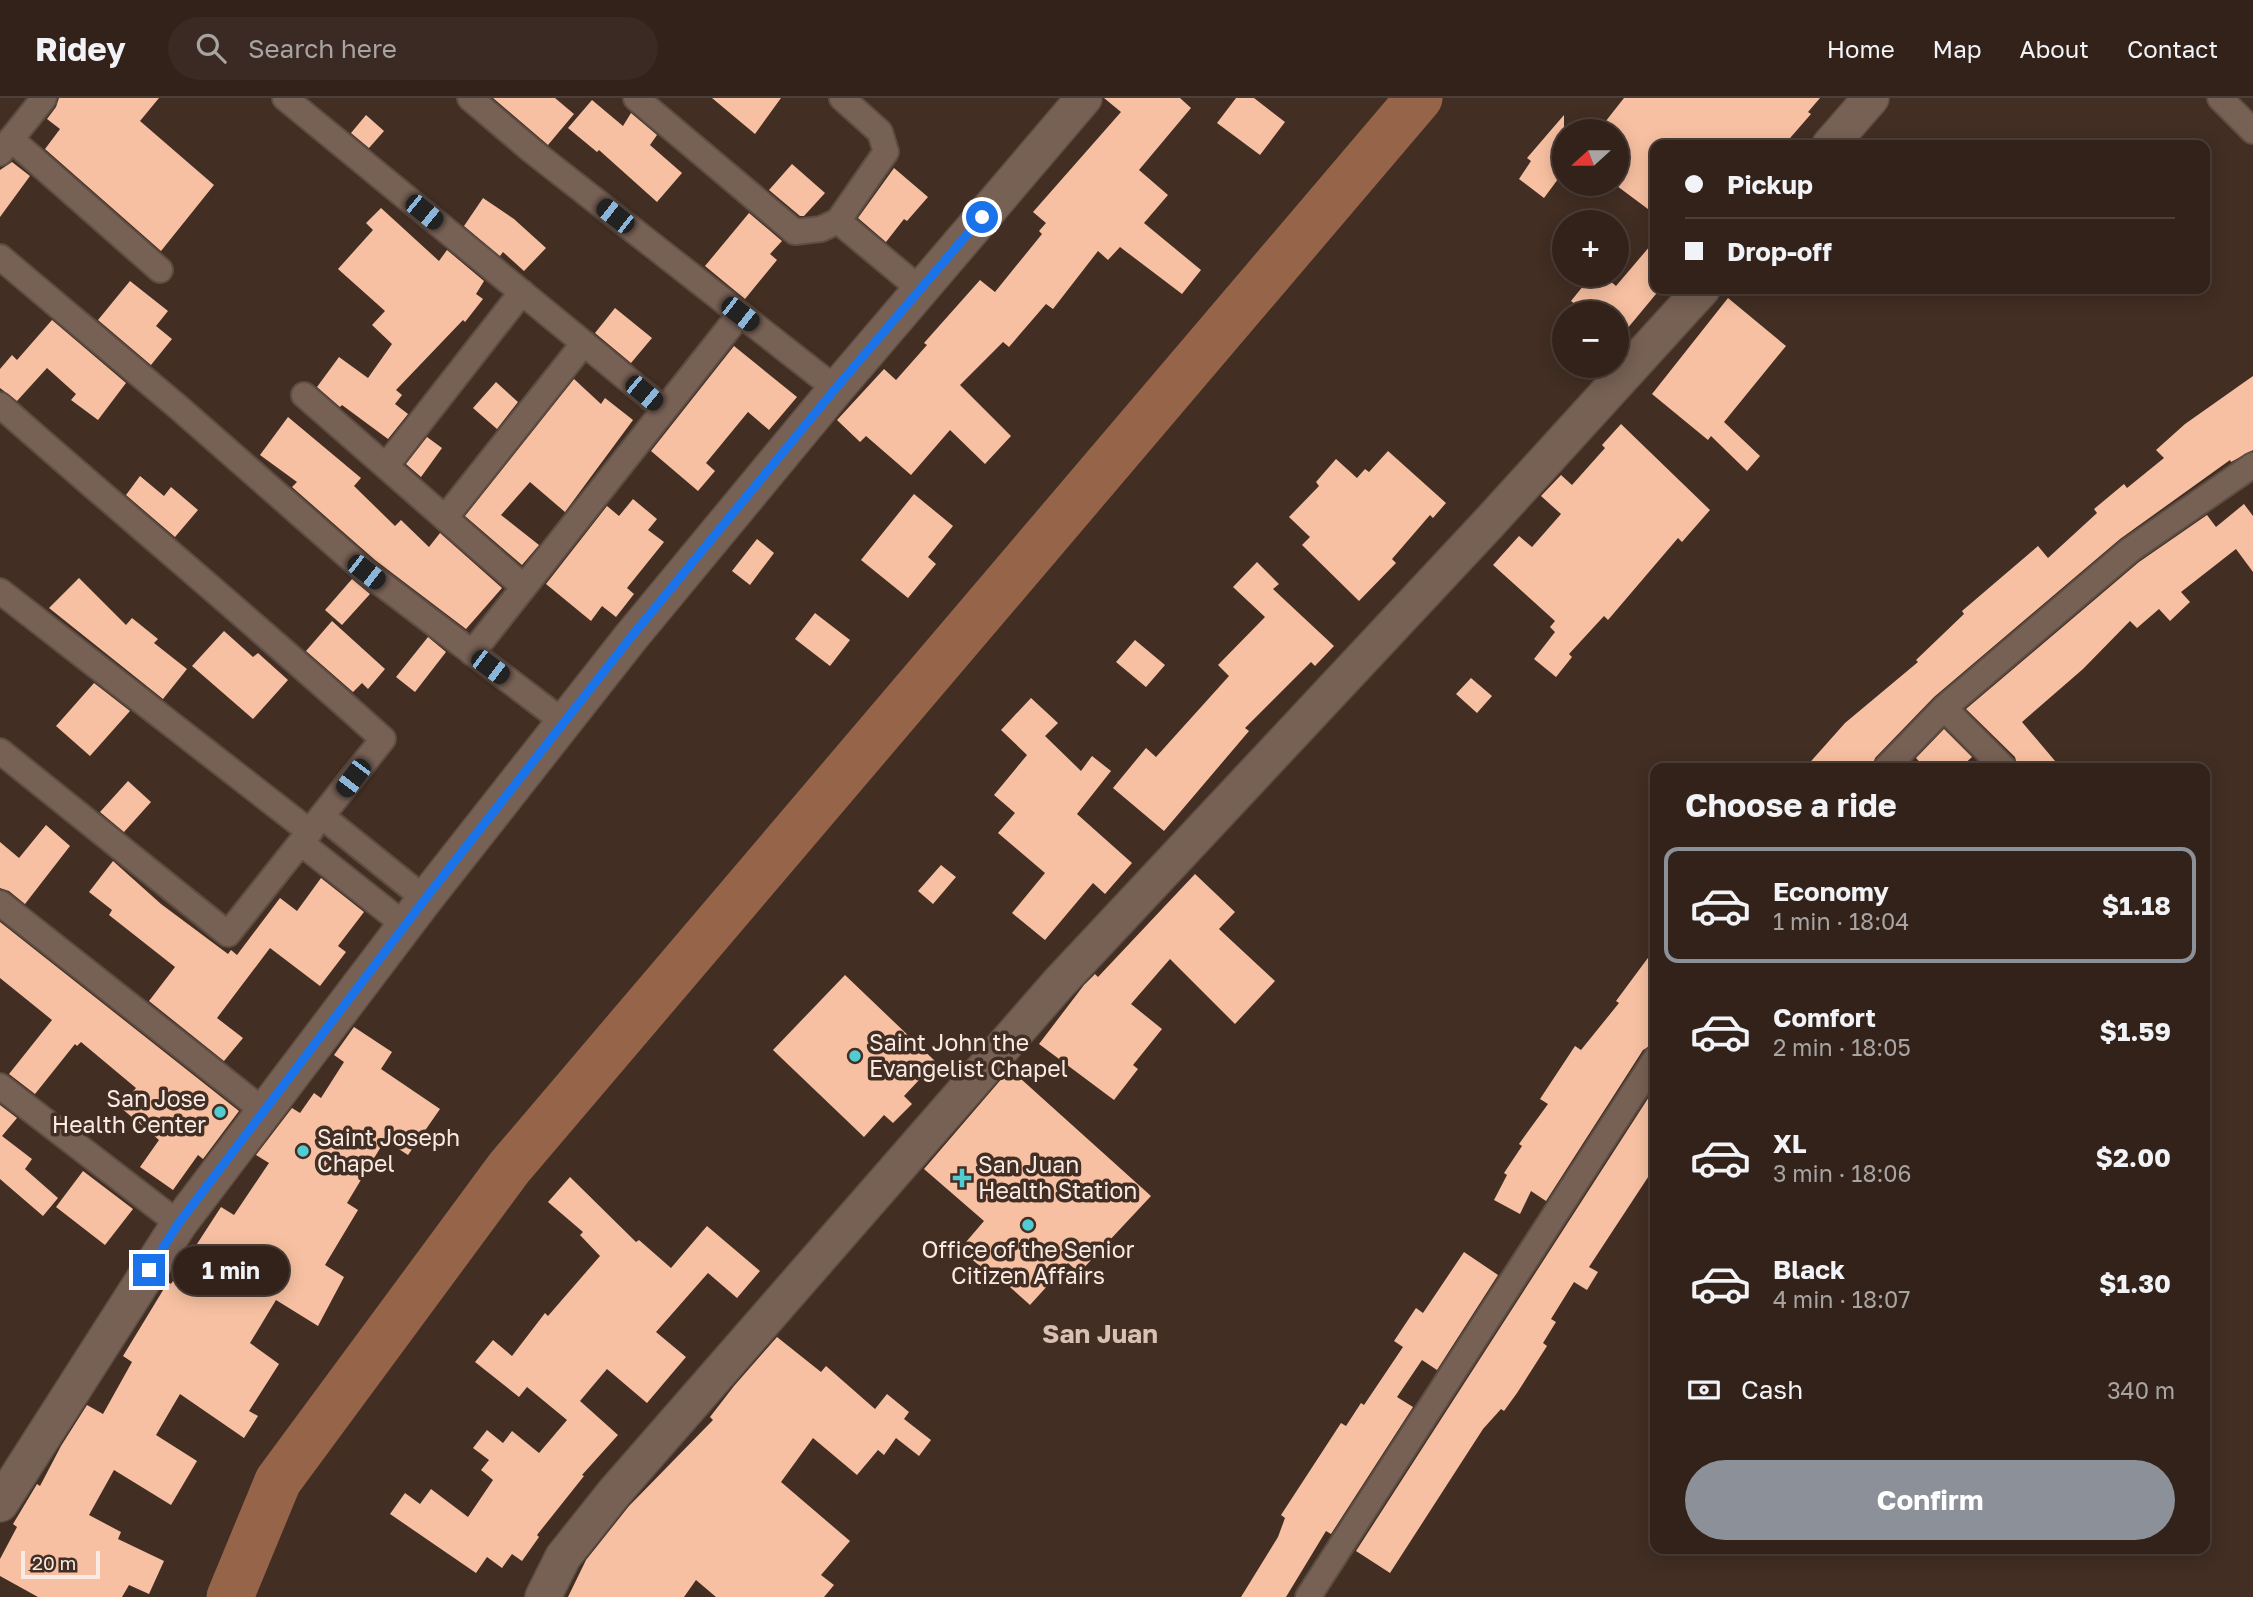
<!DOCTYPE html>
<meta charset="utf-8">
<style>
:root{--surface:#32221a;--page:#3a2a23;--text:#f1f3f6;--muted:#a8a4a2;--line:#4d3f39;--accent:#8c9099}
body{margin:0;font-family:"Golos Text",sans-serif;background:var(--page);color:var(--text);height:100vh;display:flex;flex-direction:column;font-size:26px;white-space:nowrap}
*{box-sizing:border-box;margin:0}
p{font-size:23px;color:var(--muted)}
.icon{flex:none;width:38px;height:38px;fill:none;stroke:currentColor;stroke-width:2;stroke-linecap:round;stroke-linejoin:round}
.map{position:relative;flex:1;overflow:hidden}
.side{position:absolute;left:1650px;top:665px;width:560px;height:791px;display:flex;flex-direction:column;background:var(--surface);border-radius:14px;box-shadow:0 4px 18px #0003,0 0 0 2px var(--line)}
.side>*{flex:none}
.banner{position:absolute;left:1650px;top:42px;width:560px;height:154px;border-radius:14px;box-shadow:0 4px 18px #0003,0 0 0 2px var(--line);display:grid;align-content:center;height:154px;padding:0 35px;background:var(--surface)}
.needle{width:46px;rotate:249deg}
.tools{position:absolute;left:1552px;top:21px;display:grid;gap:14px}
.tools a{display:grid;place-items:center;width:77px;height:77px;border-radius:50%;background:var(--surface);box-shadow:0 4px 18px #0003,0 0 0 2px var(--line);font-size:35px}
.scale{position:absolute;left:21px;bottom:18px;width:79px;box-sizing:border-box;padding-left:7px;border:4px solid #f9ebe4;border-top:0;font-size:19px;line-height:24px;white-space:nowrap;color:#f9ebe4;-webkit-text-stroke:5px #422e23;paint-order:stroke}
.end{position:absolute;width:32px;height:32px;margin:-16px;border:9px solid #1a73e8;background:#fff;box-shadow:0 0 0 4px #fff}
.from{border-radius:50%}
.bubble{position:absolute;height:49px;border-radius:24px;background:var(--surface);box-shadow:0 4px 18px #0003,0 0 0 2px var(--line);font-size:23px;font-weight:700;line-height:49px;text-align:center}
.car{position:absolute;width:21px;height:42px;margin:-21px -10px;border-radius:9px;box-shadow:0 0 5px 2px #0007;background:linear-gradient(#222 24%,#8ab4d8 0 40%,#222 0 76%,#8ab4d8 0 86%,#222 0)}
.banner b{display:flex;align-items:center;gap:24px;height:66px;font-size:26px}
.banner b+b{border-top:2px solid var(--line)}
.banner i{width:18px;height:18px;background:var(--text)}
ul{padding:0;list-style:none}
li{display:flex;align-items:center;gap:21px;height:116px;margin:0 14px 10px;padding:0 21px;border:4px solid transparent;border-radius:14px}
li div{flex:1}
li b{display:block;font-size:26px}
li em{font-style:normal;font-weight:700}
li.selected{border-color:var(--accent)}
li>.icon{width:63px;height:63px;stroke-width:1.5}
h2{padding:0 35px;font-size:32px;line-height:84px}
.pay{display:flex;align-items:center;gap:18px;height:77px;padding:0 35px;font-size:26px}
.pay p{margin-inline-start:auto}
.action{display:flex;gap:14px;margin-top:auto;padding:14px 35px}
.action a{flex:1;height:80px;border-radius:42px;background:var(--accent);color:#fff;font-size:28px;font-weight:700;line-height:80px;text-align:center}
header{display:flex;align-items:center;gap:42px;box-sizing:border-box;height:98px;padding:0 35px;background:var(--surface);border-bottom:2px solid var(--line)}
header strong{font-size:33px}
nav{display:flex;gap:38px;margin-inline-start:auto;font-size:24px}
.search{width:490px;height:63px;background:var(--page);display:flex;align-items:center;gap:18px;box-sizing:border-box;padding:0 24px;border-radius:38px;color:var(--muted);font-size:26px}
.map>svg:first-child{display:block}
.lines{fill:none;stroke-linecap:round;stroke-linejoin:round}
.river{stroke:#956449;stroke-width:47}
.building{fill:#f7c0a2}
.street-casing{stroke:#5e4d43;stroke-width:28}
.secondary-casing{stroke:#5e4d43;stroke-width:38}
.street{stroke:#776054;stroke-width:24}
.secondary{stroke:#776054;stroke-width:35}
.route{stroke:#1a73e8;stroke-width:9}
.poi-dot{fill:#51ccd2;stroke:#422e23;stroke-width:2.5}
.labels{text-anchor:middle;stroke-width:7;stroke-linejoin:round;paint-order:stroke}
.poi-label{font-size:23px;fill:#f9ebe4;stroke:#422e23;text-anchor:start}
.quarter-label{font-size:26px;font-weight:bold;fill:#dac0b3;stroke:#422e23}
</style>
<header>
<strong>Ridey</strong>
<div class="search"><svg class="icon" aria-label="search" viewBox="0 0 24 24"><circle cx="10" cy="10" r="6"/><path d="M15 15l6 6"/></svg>Search here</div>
<nav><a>Home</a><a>Map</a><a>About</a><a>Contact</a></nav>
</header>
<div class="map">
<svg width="2253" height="1499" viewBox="0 0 2253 1499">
<rect width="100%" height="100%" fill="#422e23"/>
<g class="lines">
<!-- river -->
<path class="river" d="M 230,1499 L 278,1383 L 509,1070 L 1419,0"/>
</g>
<!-- building -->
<path class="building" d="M 59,0 L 159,0 L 140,23 L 214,87 L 161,153 L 45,51 L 60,31 L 47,21 L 56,9 Z
M 493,0 L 555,0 L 574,16 L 548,47 Z
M 712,0 L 781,0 L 755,36 Z
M 1104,0 L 1180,0 L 1191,10 L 1139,72 L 1168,97 L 1144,125 L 1201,172 L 1182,196 L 1120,149 L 1108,162 L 1098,153 L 1053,211 L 1046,206 L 1009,249 L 1003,244 L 960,287 L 1011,338 L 985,366 L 950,332 L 911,377 L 866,338 L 860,344 L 837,322 L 884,271 L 896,282 L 927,247 L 924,245 L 980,182 L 995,194 L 1042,136 L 1039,133 L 1046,125 L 1033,114 L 1121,14 Z
M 1236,0 L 1254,0 L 1285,24 L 1260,57 L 1217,25 Z
M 1624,0 L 1820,0 L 1808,14 L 1811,16 L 1784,47 L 1656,47 L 1656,117 L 1617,88 L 1617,33 L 1598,33 Z
M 592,2 L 623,28 L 631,15 L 657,37 L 650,47 L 682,75 L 657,104 L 599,52 L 597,54 L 568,30 Z
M 366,17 L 384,33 L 369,50 L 351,35 Z
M 1564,17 L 1564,73 L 1544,100 L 1519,81 L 1531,63 L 1527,60 Z
M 12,64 L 30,78 L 0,119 L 0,72 Z
M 792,66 L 825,95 L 804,118 L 800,118 L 769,92 Z
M 894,70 L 928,99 L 907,123 L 904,121 L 886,144 L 858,120 Z
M 483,100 L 514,121 L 546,150 L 524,173 L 503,154 L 500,158 L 464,128 Z
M 381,110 L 439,163 L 447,152 L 484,183 L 476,196 L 483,201 L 465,224 L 463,222 L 396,292 L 402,297 L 395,306 L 408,316 L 388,341 L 342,307 L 340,309 L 317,289 L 339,259 L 368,280 L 392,246 L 372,227 L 385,213 L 338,171 L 373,132 L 366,125 Z
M 749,115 L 782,143 L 770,156 L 777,162 L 745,201 L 705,168 Z
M 1656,141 L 1656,196 L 1617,243 L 1617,215 L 1586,215 L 1571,203 L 1592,177 L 1603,177 L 1616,188 Z
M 130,183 L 168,213 L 156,228 L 172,241 L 151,267 L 98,222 Z
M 1728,200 L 1786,248 L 1724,324 L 1760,358 L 1747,373 L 1711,338 L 1708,342 L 1652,296 Z
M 615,210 L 652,240 L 631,265 L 595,235 Z
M 52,222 L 126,285 L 98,322 L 71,302 L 76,296 L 47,270 L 17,303 L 0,290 L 0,271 L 12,257 L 17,262 Z
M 734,248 L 797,299 L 769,332 L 748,314 L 706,365 L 715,373 L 698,393 L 651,353 Z
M 2253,278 L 2253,352 L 2231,364 L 2230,362 L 2120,441 L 1934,599 L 1875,660 L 1872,670 L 1805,670 L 1845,625 L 1918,564 L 1916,562 L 1964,516 L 1962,513 L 2038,448 L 2048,460 L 2097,415 L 2094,411 L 2124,386 L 2127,390 L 2164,360 L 2156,352 L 2185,326 Z
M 574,281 L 601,306 L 605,300 L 633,322 L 565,414 L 530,384 L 501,417 L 539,447 L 522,467 L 465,418 Z
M 496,284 L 518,304 L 497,331 L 473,310 Z
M 288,319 L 361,380 L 354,388 L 395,428 L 401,422 L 429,449 L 440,435 L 502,490 L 466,531 L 375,462 L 292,389 L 297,384 L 260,357 Z
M 1621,326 L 1710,412 L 1682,444 L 1678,440 L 1608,522 L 1604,518 L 1569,556 L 1572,559 L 1556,579 L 1534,561 L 1555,534 L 1550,529 L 1555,523 L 1493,467 L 1519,438 L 1532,449 L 1561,416 L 1541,398 L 1561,377 L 1572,387 L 1605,350 L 1602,347 Z
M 427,339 L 442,350 L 421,379 L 406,366 Z
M 1388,353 L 1446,405 L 1433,420 L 1430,417 L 1392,461 L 1396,465 L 1359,503 L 1302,447 L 1310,439 L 1289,419 L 1319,388 L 1316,384 L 1336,361 L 1357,380 L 1365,371 L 1369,374 Z
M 140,378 L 164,398 L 171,389 L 198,412 L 175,439 L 126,397 Z
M 914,396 L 953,428 L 928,459 L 936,466 L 908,500 L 861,462 Z
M 633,401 L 657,421 L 648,432 L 664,444 L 627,490 L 634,496 L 616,519 L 602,508 L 591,523 L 546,486 L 607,408 L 619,418 Z
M 2244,406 L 2253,418 L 2253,474 L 2236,451 L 2181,494 L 2190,504 L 2170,523 L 2159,511 L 2137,530 L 2130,523 L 2083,571 L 2022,624 L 2061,670 L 2018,670 L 2015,659 L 1966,611 L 2139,464 L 2207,417 L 2216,429 Z
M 757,441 L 774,455 L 750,487 L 732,473 Z
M 1257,464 L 1279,486 L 1273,491 L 1334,548 L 1315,568 L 1311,564 L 1245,630 L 1249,633 L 1164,733 L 1113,690 L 1146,650 L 1156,659 L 1229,578 L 1218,567 L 1265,519 L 1233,489 Z
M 79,480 L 126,527 L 132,520 L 158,541 L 154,545 L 187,571 L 163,601 L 49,510 Z
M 352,481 L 370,496 L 342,527 L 325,512 Z
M 815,515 L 850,542 L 830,568 L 795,541 Z
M 332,523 L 385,571 L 368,591 L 362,585 L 353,594 L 306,553 Z
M 224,533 L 253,559 L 258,555 L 288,582 L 253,621 L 192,568 Z
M 428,539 L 446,554 L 415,594 L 396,579 Z
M 1135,542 L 1165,567 L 1146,589 L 1116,564 Z
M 1471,580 L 1492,598 L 1477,615 L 1456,596 Z
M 94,585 L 130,613 L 90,658 L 56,628 Z
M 1031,600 L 1058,625 L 1045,638 L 1081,673 L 1092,658 L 1111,673 L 1077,716 L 1132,765 L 1105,796 L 1093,785 L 1045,842 L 1012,815 L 1045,775 L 998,735 L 1015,715 L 994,697 L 1027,657 L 1001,632 Z
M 1944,631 L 1972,659 L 1960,670 L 1925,670 L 1916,660 Z
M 128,683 L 151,704 L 124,734 L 100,714 Z
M 46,727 L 70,748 L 25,806 L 9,793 L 0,790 L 0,744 L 19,760 Z
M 113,763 L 161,806 L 228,856 L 231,852 L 237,857 L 280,800 L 297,813 L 321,780 L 364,814 L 338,848 L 346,854 L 320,888 L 270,850 L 217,920 L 243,940 L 224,963 L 149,903 L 175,869 L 109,817 L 112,812 L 89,794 Z
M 941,767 L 956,779 L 933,806 L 918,793 Z
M 1195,776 L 1235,814 L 1219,831 L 1275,883 L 1235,926 L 1170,861 L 1131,906 L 1162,931 L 1133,967 L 1138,971 L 1114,1002 L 1039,946 L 1084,887 L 1095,876 L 1098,879 Z
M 0,824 L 239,1013 L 203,1061 L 198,1057 L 173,1092 L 140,1069 L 159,1042 L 120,1009 L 136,990 L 81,944 L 77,948 L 75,946 L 35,996 L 9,976 L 52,922 L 0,880 Z
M 1656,849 L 1656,945 L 1643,952 L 1546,1103 L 1531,1093 L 1520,1116 L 1494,1102 L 1507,1077 L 1504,1075 L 1522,1048 L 1519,1046 L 1548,1006 L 1540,1001 L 1575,948 L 1581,952 L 1619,905 L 1616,903 Z
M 845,877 L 936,964 L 904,998 L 912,1006 L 893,1025 L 884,1017 L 864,1039 L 773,952 Z
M 354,929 L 392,954 L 381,971 L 440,1011 L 408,1057 L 385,1042 L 347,1105 L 358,1112 L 325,1167 L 344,1179 L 318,1228 L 276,1202 L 250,1245 L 279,1266 L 249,1313 L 258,1318 L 244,1340 L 180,1296 L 156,1337 L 197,1363 L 171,1407 L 114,1372 L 89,1417 L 121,1434 L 118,1441 L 164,1463 L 149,1496 L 129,1487 L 122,1499 L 38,1499 L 0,1478 L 0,1461 L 17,1429 L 13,1426 L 37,1386 L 40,1388 L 61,1348 L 87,1307 L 103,1316 L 132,1264 L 123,1258 L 168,1184 L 171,1186 L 221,1109 L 234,1117 L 269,1065 L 256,1057 L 292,1010 L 300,1015 L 314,995 L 321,1000 L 344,964 L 334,957 Z
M 1010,971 L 1151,1098 L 1079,1175 L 1068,1165 L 1030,1207 L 992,1173 L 989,1176 L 960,1151 L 984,1123 L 924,1071 Z
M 1656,988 L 1656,1067 L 1589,1169 L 1598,1174 L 1587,1192 L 1574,1184 L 1551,1221 L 1556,1224 L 1543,1245 L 1547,1248 L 1517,1295 L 1504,1313 L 1501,1311 L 1483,1331 L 1390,1475 L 1356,1453 Z
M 0,1007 L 17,1020 L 2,1038 L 32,1061 L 25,1071 L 58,1100 L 43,1118 L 0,1081 Z
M 83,1073 L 133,1111 L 105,1147 L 56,1109 Z
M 570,1079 L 636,1144 L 639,1142 L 671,1170 L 707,1128 L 760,1173 L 737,1200 L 708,1175 L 656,1234 L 686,1259 L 647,1305 L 607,1271 L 580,1303 L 618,1337 L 582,1377 L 584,1378 L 537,1437 L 539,1439 L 522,1463 L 512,1456 L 502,1470 L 487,1459 L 476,1475 L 390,1416 L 405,1395 L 420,1406 L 431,1391 L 468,1419 L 493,1382 L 481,1372 L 489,1362 L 473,1350 L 487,1332 L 503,1345 L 512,1333 L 539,1355 L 567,1322 L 527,1289 L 519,1299 L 475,1264 L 493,1242 L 512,1258 L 545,1215 L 548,1218 L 600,1158 L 580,1137 L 583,1134 L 548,1104 Z
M 1464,1154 L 1498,1177 L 1437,1272 L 1422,1262 L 1397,1299 L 1413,1309 L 1331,1436 L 1326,1433 L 1286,1499 L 1241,1499 L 1278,1439 L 1285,1420 L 1281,1417 L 1341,1325 L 1346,1328 L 1361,1305 L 1364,1307 L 1403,1249 L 1394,1243 L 1416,1210 L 1423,1215 Z
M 777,1239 L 821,1274 L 826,1268 L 875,1311 L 887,1296 L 909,1314 L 904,1321 L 931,1342 L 919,1358 L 896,1340 L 884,1357 L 878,1352 L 857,1377 L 813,1340 L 781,1384 L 850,1443 L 821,1477 L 834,1487 L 824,1499 L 716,1499 L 696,1482 L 684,1499 L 568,1499 L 586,1462 L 629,1408 L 713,1322 L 710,1319 L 734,1288 Z"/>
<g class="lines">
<defs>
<path id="street" d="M 285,0 L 664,311
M 470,0 L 531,52 L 836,291
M 636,0 L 795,134 L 821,131 L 838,123 L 886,54 L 880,34 L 842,0
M 2220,0 L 2253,33
M 11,41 L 160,172
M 0,55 L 44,0
M 838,123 L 921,192
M 0,159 L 178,309 L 366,474 L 565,625
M 304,297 L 524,489
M 0,307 C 127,419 257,527 383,641 L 228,836 L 0,653
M 386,368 L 522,194
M 445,420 L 584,245
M 0,493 L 310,734
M 472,555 L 740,216
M 1944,610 L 2004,670
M 1886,670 L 1944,610 L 2130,452 L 2253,367
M 323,719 L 425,801
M 301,745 L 406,828
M 0,805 L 265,1014
M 0,988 L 179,1126
M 1308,1499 L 1656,960"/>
<path id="secondary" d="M 1830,47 L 1871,0
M 0,1406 L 179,1126 L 425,801 L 631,539 L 836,291 L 1084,0
M 543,1499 L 563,1459 L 614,1395 L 1058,886 L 1488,426 L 1702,191"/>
</defs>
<!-- street casing -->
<use href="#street" class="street-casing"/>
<!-- secondary casing -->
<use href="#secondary" class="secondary-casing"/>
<!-- street -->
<use href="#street" class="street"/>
<!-- secondary -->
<use href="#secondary" class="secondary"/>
</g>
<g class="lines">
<!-- route -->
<path class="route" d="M 149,1172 L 178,1126 L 425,801 L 631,539 L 835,291 L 982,119"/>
</g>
<!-- markers -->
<g class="poi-dot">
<circle cx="855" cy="958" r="7"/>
<circle cx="220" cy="1014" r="7"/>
<circle cx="303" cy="1053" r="7"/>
<path d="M958.5 1069.5h7v7h7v7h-7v7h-7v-7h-7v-7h7z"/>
<circle cx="1028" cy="1127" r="7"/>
</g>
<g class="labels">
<!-- poi labels -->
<g class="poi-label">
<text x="869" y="953">Saint John the<tspan x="869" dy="26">Evangelist Chapel</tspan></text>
<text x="206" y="1009" text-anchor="end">San Jose<tspan x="206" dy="26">Health Center</tspan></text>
<text x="317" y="1048">Saint Joseph<tspan x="317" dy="26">Chapel</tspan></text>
<text x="978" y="1075">San Juan<tspan x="978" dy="26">Health Station</tspan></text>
<text x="1028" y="1160" text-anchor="middle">Office of the Senior<tspan x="1028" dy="26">Citizen Affairs</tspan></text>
</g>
<!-- quarter labels -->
<g class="quarter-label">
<text x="1100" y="1245">San Juan</text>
</g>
</g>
</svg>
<div class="tools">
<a><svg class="needle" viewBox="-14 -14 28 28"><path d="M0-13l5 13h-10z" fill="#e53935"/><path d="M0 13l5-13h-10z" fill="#a8a4a2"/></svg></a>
<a>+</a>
<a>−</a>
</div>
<div class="scale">20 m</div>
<i class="end from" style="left:982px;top:119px"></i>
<i class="end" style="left:149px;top:1172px"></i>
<div class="bubble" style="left:173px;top:1148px;width:116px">1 min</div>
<i class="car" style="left:424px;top:114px;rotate:129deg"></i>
<i class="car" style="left:615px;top:118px;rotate:308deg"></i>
<i class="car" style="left:740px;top:216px;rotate:128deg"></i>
<i class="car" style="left:644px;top:295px;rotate:130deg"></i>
<i class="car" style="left:366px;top:474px;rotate:128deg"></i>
<i class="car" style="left:490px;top:569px;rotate:127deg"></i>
<i class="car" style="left:353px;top:680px;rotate:217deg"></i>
<div class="banner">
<b><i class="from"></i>Pickup</b>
<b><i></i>Drop-off</b>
</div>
<section class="side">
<h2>Choose a ride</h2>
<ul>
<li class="selected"><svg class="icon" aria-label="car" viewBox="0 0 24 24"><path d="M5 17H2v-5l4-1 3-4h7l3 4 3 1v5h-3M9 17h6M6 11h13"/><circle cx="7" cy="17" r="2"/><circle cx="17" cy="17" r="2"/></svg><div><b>Economy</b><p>1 min · 18:04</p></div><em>$1.18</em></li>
<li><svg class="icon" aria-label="car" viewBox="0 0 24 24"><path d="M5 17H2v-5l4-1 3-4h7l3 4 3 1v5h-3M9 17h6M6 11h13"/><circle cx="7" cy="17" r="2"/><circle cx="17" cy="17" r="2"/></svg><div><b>Comfort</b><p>2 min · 18:05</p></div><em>$1.59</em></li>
<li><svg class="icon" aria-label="car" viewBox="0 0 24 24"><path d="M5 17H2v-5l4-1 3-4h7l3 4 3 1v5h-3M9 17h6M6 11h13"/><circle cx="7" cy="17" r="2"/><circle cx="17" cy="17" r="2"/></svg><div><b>XL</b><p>3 min · 18:06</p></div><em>$2.00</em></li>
<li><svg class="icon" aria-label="car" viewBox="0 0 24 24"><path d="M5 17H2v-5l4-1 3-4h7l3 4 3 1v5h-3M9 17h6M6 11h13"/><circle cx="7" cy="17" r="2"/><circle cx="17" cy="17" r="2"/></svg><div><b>Black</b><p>4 min · 18:07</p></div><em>$1.30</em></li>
</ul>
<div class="pay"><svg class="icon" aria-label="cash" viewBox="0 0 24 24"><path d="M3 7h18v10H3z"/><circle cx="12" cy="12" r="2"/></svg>Cash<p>340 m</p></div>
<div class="action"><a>Confirm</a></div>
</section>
</div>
